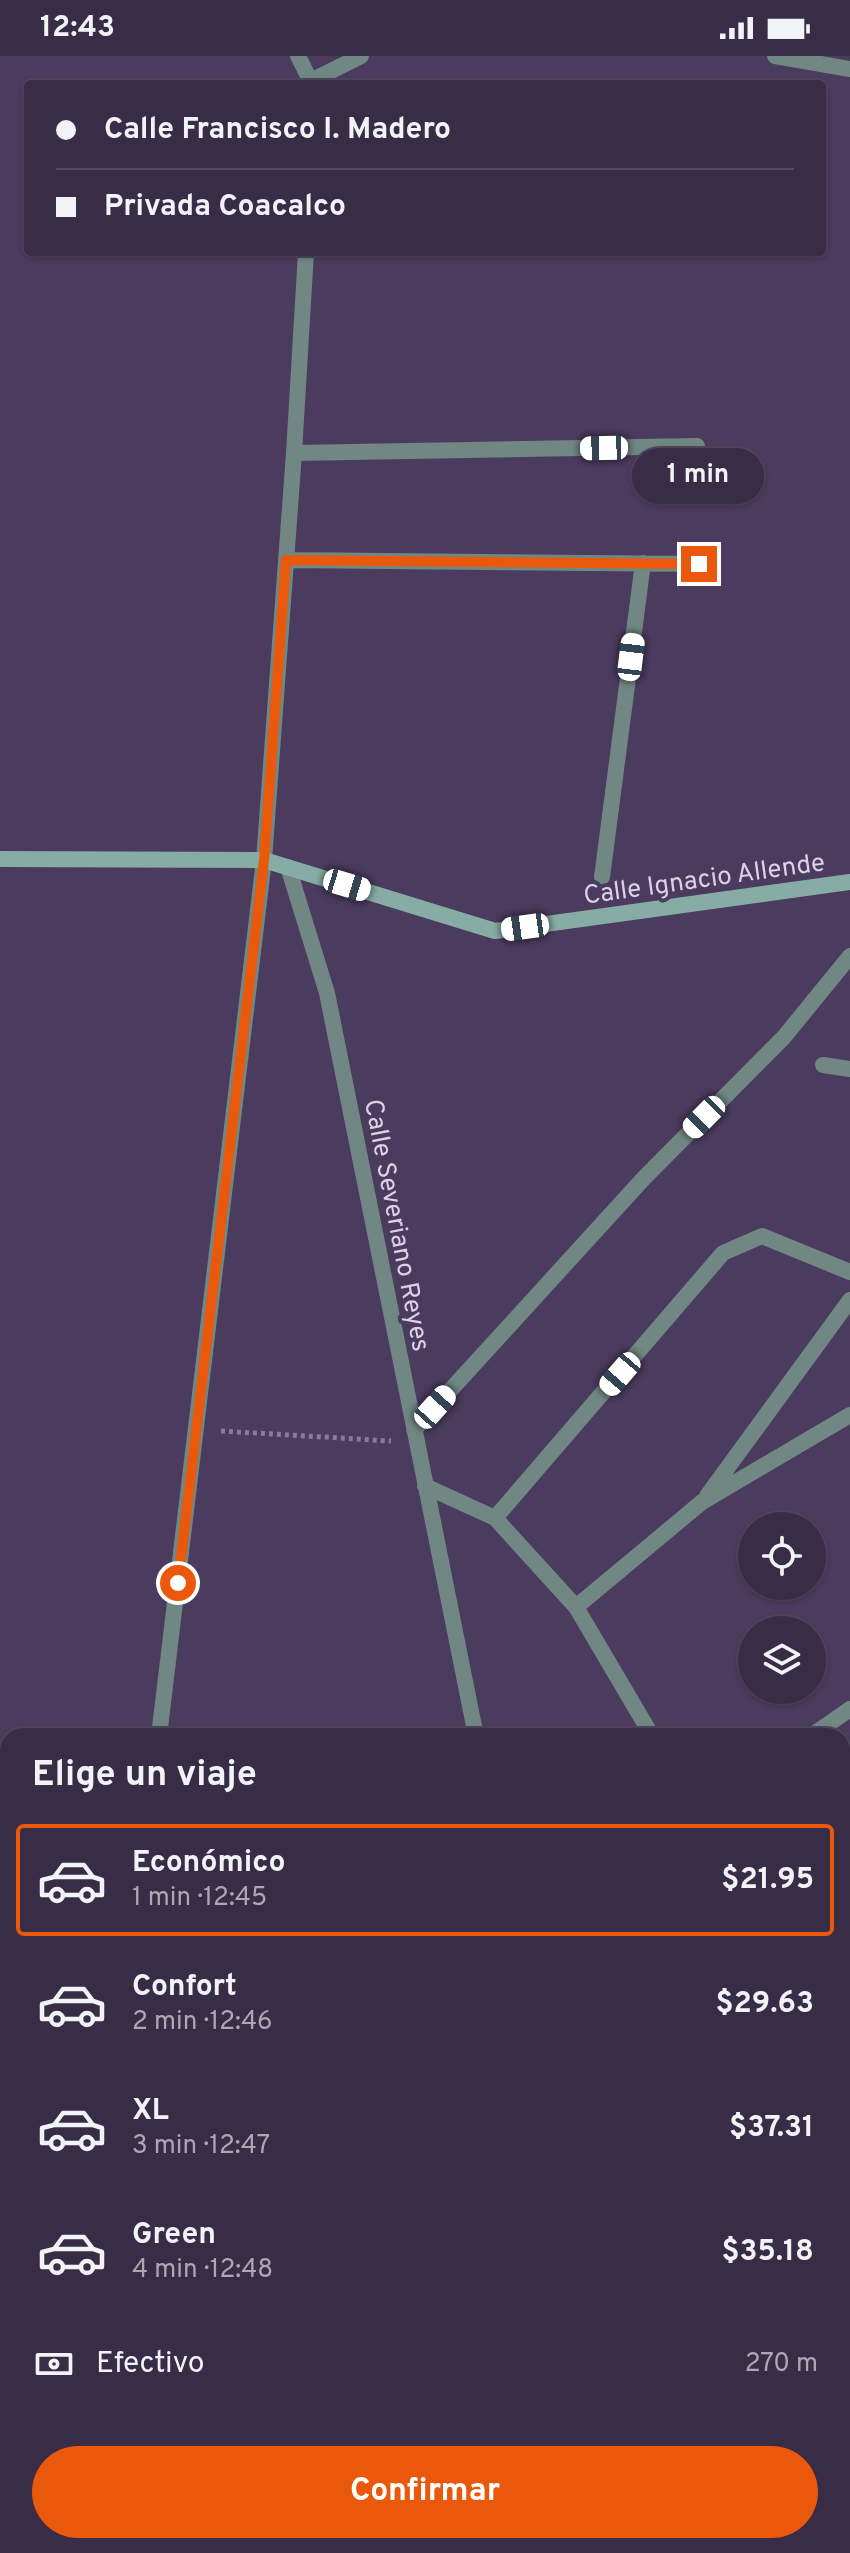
<!DOCTYPE html>
<html lang="es">
<meta charset="utf-8">
<style>
:root{--surface:#382c46;--page:#3f344d;--text:#f1f3f6;--muted:#aba7b3;--line:#52485f;--accent:#ea580c}
body{margin:0;font-family:Overpass,sans-serif;background:var(--page);color:var(--text);height:100vh;display:flex;flex-direction:column;font-size:30px;white-space:nowrap}
*{box-sizing:border-box;margin:0}
p{font-size:26px;color:var(--muted)}
.icon{flex:none;width:44px;height:44px;fill:none;stroke:currentColor;stroke-width:2;stroke-linecap:round;stroke-linejoin:round}
.map{position:relative;flex:1;overflow:hidden}
.sheet{position:absolute;left:0px;top:1672px;width:850px;height:826px;display:flex;flex-direction:column;background:var(--surface);border-radius:24px 24px 0 0;box-shadow:0 2px 6px #0004,0 0 0 2px var(--line)}
.sheet>*{flex:none}
.hud{position:absolute;left:24px;top:24px;width:802px;height:176px;border-radius:8px;box-shadow:0 2px 6px #0004,0 0 0 2px var(--line);display:grid;align-content:center;height:176px;padding:0 32px;background:var(--surface)}
.tools{position:absolute;left:738px;top:1456px;display:grid;gap:16px}
.tools a{display:grid;place-items:center;width:88px;height:88px;border-radius:50%;background:var(--surface);box-shadow:0 2px 6px #0004,0 0 0 2px var(--line);font-size:40px}
.end{position:absolute;width:36px;height:36px;margin:-18px;border:10px solid #ea580c;background:#fff;box-shadow:0 0 0 4px #fff}
.from{border-radius:50%}
.bubble{position:absolute;height:56px;border-radius:28px;background:var(--surface);box-shadow:0 2px 6px #0004,0 0 0 2px var(--line);font-size:26px;font-weight:700;line-height:56px;text-align:center}
.car{position:absolute;width:24px;height:48px;margin:-24px -12px;border-radius:10px;box-shadow:0 0 6px 2px #0007;background:linear-gradient(#fff 24%,#345 0 40%,#fff 0 76%,#345 0 86%,#fff 0)}
.hud b{display:flex;align-items:center;gap:28px;height:76px;font-size:30px}
.hud b+b{border-top:2px solid var(--line)}
.hud i{width:20px;height:20px;background:var(--text)}
ul{padding:0;list-style:none}
li{display:flex;align-items:center;gap:24px;height:112px;margin:0 16px 12px;padding:0 16px;border:4px solid transparent;border-radius:8px}
li div{flex:1}
li b{display:block;font-size:30px}
li em{font-style:normal;font-weight:700}
li.active{border-color:var(--accent)}
li>.icon{width:72px;height:72px;stroke-width:1.5}
h2{padding:0 32px;font-size:36px;line-height:96px}
.pay{display:flex;align-items:center;gap:20px;height:88px;padding:0 32px;font-size:30px}
.pay p{margin-inline-start:auto}
.action{display:flex;gap:16px;margin-top:auto;padding:16px 32px}
.action a{flex:1;height:92px;border-radius:48px;background:var(--accent);color:#fff;font-size:32px;font-weight:700;line-height:92px;text-align:center}
.status{display:flex;justify-content:space-between;align-items:center;height:56px;padding:0 40px;background:var(--surface);direction:ltr}
.status svg{height:22px;fill:currentColor}
.map>svg:first-child{display:block}
.green{fill:#556831}
.lines{fill:none;stroke-linecap:round;stroke-linejoin:round}
.path{stroke:#887b98;stroke-width:5;stroke-dasharray:4 4;stroke-linecap:butt}
.lane{stroke:#708783;stroke-width:16}
.street{stroke:#708783;stroke-width:16}
.secondary{stroke:#87aca6;stroke-width:16}
.route{stroke:#ea580c;stroke-width:10}
.labels{text-anchor:middle;stroke-width:8;stroke-linejoin:round;paint-order:stroke}
.street-label{font-size:26px;fill:#dbd2e7;stroke:#4b3b5e}
</style>
<div class="status"><b>12:43</b><svg viewBox="0 0 49 12"><path d="M0 12V9h3v3zM5 12V6h3v6zM10 12V3h3v9zM15 12V0h3v12zM26 1h20v11H26zM47 4h2v5h-2z"/></svg></div>
<div class="map">
<svg width="850" height="2497" viewBox="0 0 850 2497">
<rect width="100%" height="100%" fill="#4b3b5e"/>
<!-- green -->
<path class="green" d="M 842,2212 L 850,2212 L 850,2497 L 522,2497 L 522,2490 L 842,2490 Z"/>
<g class="lines">
<!-- path -->
<path class="path" d="M 221,1375 L 391,1385"/>
<!-- lane -->
<path class="lane" d="M 775,0 L 850,13
M 311,25 L 361,0
M 842,1923 L 850,1918"/>
<!-- street -->
<path class="street" d="M 298,0 L 312,28
M 294,397 L 697,390
M 286,504 L 699,508
M 288,811 L 327,937 L 476,1680
M 602,821 L 643,507
M 823,1009 L 850,1013
M 414,1374 L 644,1122 L 784,981 L 850,900
M 425,1430 L 495,1462 L 576,1551 L 652,1680
M 707,1440 L 850,1244
M 495,1462 L 723,1197 L 762,1180 L 850,1216
M 576,1551 L 702,1446 L 850,1359
M 159,1680 L 264,804 L 294,397 L 306,196
M 811,1680 L 850,1653
M 0,2202 L 8,2177
M 842,2210 L 850,2211
M 0,2455 L 8,2467
M 24,2490 L 29,2497
M 482,2497 L 483,2490"/>
<!-- secondary -->
<path class="secondary" d="M 0,803 L 264,804 L 495,875 L 850,826
M 0,2402 L 8,2406
M 172,2490 L 184,2497"/>
</g>
<g class="lines">
<!-- route -->
<path class="route" d="M 178,1527 L 264,804 L 286,504 L 699,508"/>
</g>
<g class="labels">
<!-- street labels -->
<g class="street-label">
<text transform="translate(704 822) rotate(-8)" y="9">Calle Ignacio Allende</text>
<text transform="translate(398 1169) rotate(79)" y="9">Calle Severiano Reyes</text>
</g>
</g>
</svg>
<div class="tools">
<a><svg class="icon" aria-label="locate" viewBox="0 0 24 24"><circle cx="12" cy="12" r="6"/><path d="M12 2v4M12 18v4M2 12h4M18 12h4"/></svg></a>
<a><svg class="icon" aria-label="layers" viewBox="0 0 24 24"><path d="M12 4l9 5-9 5-9-5zM3 14l9 5 9-5"/></svg></a>
</div>
<i class="end from" style="left:178px;top:1527px"></i>
<i class="end" style="left:699px;top:508px"></i>
<div class="bubble" style="left:632px;top:392px;width:132px">1 min</div>
<i class="car" style="left:604px;top:392px;rotate:269deg"></i>
<i class="car" style="left:631px;top:601px;rotate:7deg"></i>
<i class="car" style="left:347px;top:829px;rotate:107deg"></i>
<i class="car" style="left:525px;top:871px;rotate:262deg"></i>
<i class="car" style="left:704px;top:1061px;rotate:225deg"></i>
<i class="car" style="left:620px;top:1318px;rotate:221deg"></i>
<i class="car" style="left:435px;top:1351px;rotate:42deg"></i>
<div class="hud">
<b><i class="from"></i>Calle Francisco I. Madero</b>
<b><i></i>Privada Coacalco</b>
</div>
<section class="sheet">
<h2>Elige un viaje</h2>
<ul>
<li class="active"><svg class="icon" aria-label="car" viewBox="0 0 24 24"><path d="M5 17H2v-5l4-1 3-4h7l3 4 3 1v5h-3M9 17h6M6 11h13"/><circle cx="7" cy="17" r="2"/><circle cx="17" cy="17" r="2"/></svg><div><b>Económico</b><p>1 min · 12:45</p></div><em>$21.95</em></li>
<li><svg class="icon" aria-label="car" viewBox="0 0 24 24"><path d="M5 17H2v-5l4-1 3-4h7l3 4 3 1v5h-3M9 17h6M6 11h13"/><circle cx="7" cy="17" r="2"/><circle cx="17" cy="17" r="2"/></svg><div><b>Confort</b><p>2 min · 12:46</p></div><em>$29.63</em></li>
<li><svg class="icon" aria-label="car" viewBox="0 0 24 24"><path d="M5 17H2v-5l4-1 3-4h7l3 4 3 1v5h-3M9 17h6M6 11h13"/><circle cx="7" cy="17" r="2"/><circle cx="17" cy="17" r="2"/></svg><div><b>XL</b><p>3 min · 12:47</p></div><em>$37.31</em></li>
<li><svg class="icon" aria-label="car" viewBox="0 0 24 24"><path d="M5 17H2v-5l4-1 3-4h7l3 4 3 1v5h-3M9 17h6M6 11h13"/><circle cx="7" cy="17" r="2"/><circle cx="17" cy="17" r="2"/></svg><div><b>Green</b><p>4 min · 12:48</p></div><em>$35.18</em></li>
</ul>
<div class="pay"><svg class="icon" aria-label="cash" viewBox="0 0 24 24"><path d="M3 7h18v10H3z"/><circle cx="12" cy="12" r="2"/></svg>Efectivo<p>270 m</p></div>
<div class="action"><a>Confirmar</a></div>
</section>
</div>
